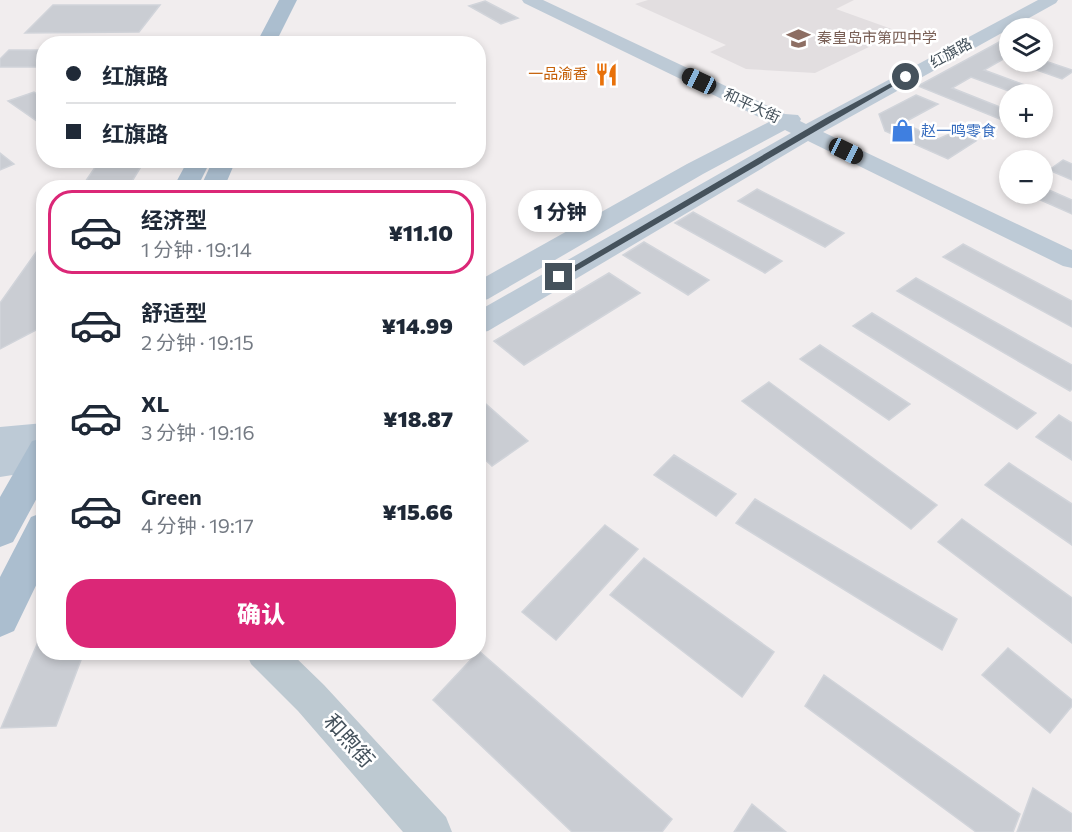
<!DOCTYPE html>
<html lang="zh">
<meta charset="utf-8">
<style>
:root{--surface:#fff;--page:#f2f2f3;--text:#1f2937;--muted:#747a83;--line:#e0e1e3;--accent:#db2777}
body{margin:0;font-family:Commissioner,"Noto Sans SC",sans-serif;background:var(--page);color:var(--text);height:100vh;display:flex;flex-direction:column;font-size:22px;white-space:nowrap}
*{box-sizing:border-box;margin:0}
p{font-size:20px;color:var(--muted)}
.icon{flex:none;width:33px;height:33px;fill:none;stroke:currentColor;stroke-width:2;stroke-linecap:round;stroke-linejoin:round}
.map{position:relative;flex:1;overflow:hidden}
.details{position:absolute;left:36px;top:180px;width:450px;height:480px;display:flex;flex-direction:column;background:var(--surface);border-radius:24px;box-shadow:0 3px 9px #0003}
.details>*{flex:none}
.banner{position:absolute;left:36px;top:36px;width:450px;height:132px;border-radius:24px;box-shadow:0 3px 9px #0003;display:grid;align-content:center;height:132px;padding:0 30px;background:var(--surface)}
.buttons{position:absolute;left:999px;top:18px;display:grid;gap:12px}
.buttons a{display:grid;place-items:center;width:54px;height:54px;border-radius:50%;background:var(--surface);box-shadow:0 3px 9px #0003;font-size:30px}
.end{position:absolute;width:27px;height:27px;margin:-14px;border:8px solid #45525c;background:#fff;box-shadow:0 0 0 3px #fff}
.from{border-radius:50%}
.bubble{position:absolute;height:42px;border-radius:21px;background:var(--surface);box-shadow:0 3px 9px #0003;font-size:20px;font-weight:800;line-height:42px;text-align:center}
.car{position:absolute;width:18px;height:36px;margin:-18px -9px;border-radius:8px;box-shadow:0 0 4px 2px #0007;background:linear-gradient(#222 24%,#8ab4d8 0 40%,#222 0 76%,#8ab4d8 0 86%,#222 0)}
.banner b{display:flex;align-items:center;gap:21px;height:57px;font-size:22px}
.banner b+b{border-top:2px solid var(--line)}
.banner i{width:15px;height:15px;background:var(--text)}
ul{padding:10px 0 0;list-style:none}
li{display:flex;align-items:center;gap:18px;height:84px;margin:0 12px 9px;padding:0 18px;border:3px solid transparent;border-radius:24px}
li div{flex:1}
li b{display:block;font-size:22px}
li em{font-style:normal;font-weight:800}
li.selected{border-color:var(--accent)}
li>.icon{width:54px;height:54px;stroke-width:1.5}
.button{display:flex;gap:12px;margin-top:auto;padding:12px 30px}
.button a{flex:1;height:69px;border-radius:24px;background:var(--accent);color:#fff;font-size:24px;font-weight:800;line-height:69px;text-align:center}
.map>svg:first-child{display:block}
.education{fill:#e2dee0}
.building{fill:#cacdd3;stroke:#d1d4da;stroke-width:1.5}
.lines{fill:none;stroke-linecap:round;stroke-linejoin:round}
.tertiary{fill:#bdc9d1;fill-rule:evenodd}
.secondary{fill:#bdcad6;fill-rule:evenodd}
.primary{fill:#abbecf;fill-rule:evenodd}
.route{fill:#45525c}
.labels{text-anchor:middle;stroke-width:5;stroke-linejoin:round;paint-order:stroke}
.far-education-label{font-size:15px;fill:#785e54;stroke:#fff;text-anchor:start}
.far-street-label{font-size:15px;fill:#45525c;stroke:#fff}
.far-food-label{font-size:15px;fill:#c56008;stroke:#fff;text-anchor:end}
.far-shop-label{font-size:15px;fill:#366cbe;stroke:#fff;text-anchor:start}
.near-street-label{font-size:21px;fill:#45525c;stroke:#fff}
</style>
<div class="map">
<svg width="1072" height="832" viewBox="0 0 1072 832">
<rect width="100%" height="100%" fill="#f1edee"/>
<!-- education -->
<path class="education" d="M 648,0 L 854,0 L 836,9 L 900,32 L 815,73 L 746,69 L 710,52 L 726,45 L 635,4 Z"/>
<!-- building -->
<path class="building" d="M 485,1 L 518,18 L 501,24 L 469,6 Z
M 53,5 L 160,5 L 139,32 L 25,33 Z
M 147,39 L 230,40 L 227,44 L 143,44 Z
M 999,42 L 1010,46 L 1010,60 L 1005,58 L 984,70 L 1041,91 L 1035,94 L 1017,94 L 971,77 L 952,88 L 1010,111 L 1010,115 L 1002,120 L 918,86 Z
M 9,50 L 44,50 L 44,67 L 0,67 L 0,59 Z
M 1042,60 L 1072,70 L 1072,72 L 1062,79 L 1014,62 Z
M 34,92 L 44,99 L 44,126 L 8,101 Z
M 916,95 L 938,104 L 903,123 L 938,139 L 954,132 L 976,141 L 948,159 L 885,131 L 879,114 Z
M 0,153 L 14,164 L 0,170 Z
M 100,160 L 145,160 L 128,188 L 81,188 Z
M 1063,160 L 1072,164 L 1072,180 L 1049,170 Z
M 1042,187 L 1072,200 L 1072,214 L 1027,194 L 1042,194 Z
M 757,189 L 844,233 L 825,247 L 738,201 Z
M 693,212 L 782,261 L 765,273 L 675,223 Z
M 44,241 L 44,323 L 40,328 L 0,349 L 0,303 Z
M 644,242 L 709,280 L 688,295 L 623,255 Z
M 963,244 L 1072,301 L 1072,327 L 943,257 Z
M 609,273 L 640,293 L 524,365 L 494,341 Z
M 916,278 L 1072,365 L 1072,389 L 1070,391 L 897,291 Z
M 872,313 L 1036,413 L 1017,429 L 853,326 Z
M 820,345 L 910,404 L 889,420 L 800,359 Z
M 769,382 L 937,505 L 911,529 L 742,401 Z
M 478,397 L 528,441 L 492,466 L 478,453 Z
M 1059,415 L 1072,423 L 1072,460 L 1036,437 Z
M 674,455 L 736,494 L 716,516 L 654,475 Z
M 1009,463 L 1072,504 L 1072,545 L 985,485 Z
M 755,499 L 957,619 L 942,650 L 736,523 Z
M 962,519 L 1072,598 L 1072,643 L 938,542 Z
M 605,525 L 638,549 L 556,640 L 522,612 Z
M 644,558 L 774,652 L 742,697 L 610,595 Z
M 44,628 L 44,652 L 84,652 L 56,726 L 1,728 Z
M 1008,648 L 1072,700 L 1072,706 L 1050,733 L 982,675 Z
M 479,651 L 672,819 L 662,832 L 572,832 L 433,700 Z
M 824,675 L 1020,814 L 1013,832 L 976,832 L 805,706 Z
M 1033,788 L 1072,814 L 1072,832 L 1017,832 Z
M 752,804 L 786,832 L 734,832 Z"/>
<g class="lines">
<!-- tertiary -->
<path class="tertiary" d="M 246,652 L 290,652 L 324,685 L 446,817 L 452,832 L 403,832 L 298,711 L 251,664 Z"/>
<!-- secondary -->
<path class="secondary" d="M 522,0 L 543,0 L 785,114 L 798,115 L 801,119 L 800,121 L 806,124 L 1038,0 L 1058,0 L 1056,3 L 823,132 L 1072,250 L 1072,268 L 1063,266 L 808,141 L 488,331 L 478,333 L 478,311 L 791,133 L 785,130 L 703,174 L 488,299 L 478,302 L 478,281 L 687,164 L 769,122 L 524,3 Z
M 44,423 L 44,470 L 0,477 L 0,427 Z"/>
<!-- primary -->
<path class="primary" d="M 279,0 L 297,0 L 275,44 L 256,44 Z
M 188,160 L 211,160 L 197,188 L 173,188 Z
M 213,160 L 236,160 L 224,188 L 200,188 Z
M 44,438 L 44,485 L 13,542 L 0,547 L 0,497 L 32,441 Z
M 44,512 L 44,569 L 14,631 L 0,637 L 0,577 L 31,517 Z"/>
</g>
<!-- route -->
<path class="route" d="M 904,76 L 909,77 L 562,279 L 555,277 L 826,118 Z"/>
<!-- icons -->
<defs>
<symbol id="school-bare" viewBox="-9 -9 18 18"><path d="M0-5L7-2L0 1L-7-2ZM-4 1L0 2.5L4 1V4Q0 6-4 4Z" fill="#8d6e63" stroke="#fff" stroke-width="2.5" paint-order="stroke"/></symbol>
<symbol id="restaurant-bare" viewBox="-9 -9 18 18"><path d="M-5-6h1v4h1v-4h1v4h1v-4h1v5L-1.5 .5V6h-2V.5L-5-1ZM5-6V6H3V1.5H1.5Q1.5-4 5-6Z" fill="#e8710a" stroke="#fff" stroke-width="2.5" paint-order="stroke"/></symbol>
<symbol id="shop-bare" viewBox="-9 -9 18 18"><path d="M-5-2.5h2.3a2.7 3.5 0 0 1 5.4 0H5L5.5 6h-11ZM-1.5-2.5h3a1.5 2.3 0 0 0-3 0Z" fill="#3f7fe0" stroke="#fff" stroke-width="2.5" paint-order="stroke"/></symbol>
</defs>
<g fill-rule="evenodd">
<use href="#school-bare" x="782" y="22" width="33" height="33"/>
<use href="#restaurant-bare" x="590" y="58" width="33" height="33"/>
<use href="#shop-bare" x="886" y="114" width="33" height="33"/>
</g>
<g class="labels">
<!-- far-education labels -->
<g class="far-education-label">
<text x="817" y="43">秦皇岛市第四中学</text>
</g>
<!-- far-street labels -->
<g class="far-street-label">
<text transform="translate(951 53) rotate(-29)" y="5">红旗路</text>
<text transform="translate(752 106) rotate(25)" y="5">和平大街</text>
</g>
<!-- far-food labels -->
<g class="far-food-label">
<text x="588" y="79">一品渝香</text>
</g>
<!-- far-shop labels -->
<g class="far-shop-label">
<text x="921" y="136">赵一鸣零食</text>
</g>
<!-- near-street labels -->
<g class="near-street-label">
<text transform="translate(349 741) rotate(48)" y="7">和煦街</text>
</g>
</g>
</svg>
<div class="buttons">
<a><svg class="icon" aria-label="layers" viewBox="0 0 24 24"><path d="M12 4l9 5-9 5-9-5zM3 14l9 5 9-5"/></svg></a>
<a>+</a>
<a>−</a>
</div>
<i class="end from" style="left:906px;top:77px"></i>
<i class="end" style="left:559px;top:277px"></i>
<div class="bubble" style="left:518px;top:190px;width:84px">1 分钟</div>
<i class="car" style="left:699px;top:81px;rotate:295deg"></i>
<i class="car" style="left:846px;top:151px;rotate:116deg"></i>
<div class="banner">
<b><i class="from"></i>红旗路</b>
<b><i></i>红旗路</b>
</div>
<section class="details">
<ul>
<li class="selected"><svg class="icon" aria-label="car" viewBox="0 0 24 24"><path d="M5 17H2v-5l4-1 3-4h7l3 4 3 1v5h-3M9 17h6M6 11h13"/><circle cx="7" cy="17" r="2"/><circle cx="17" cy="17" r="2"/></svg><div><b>经济型</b><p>1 分钟 · 19:14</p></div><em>¥11.10</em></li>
<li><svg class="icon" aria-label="car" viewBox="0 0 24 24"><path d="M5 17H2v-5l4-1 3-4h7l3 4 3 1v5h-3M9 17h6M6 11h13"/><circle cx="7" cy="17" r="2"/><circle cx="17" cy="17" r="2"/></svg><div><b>舒适型</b><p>2 分钟 · 19:15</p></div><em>¥14.99</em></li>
<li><svg class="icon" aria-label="car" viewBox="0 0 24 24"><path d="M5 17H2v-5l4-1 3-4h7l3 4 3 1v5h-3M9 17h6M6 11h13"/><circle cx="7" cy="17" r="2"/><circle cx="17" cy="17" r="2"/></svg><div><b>XL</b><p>3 分钟 · 19:16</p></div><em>¥18.87</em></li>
<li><svg class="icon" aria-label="car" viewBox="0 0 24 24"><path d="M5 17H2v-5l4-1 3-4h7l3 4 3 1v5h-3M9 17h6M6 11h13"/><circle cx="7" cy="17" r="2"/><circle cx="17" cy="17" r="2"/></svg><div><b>Green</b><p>4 分钟 · 19:17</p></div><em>¥15.66</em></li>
</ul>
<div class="button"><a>确认</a></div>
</section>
</div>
